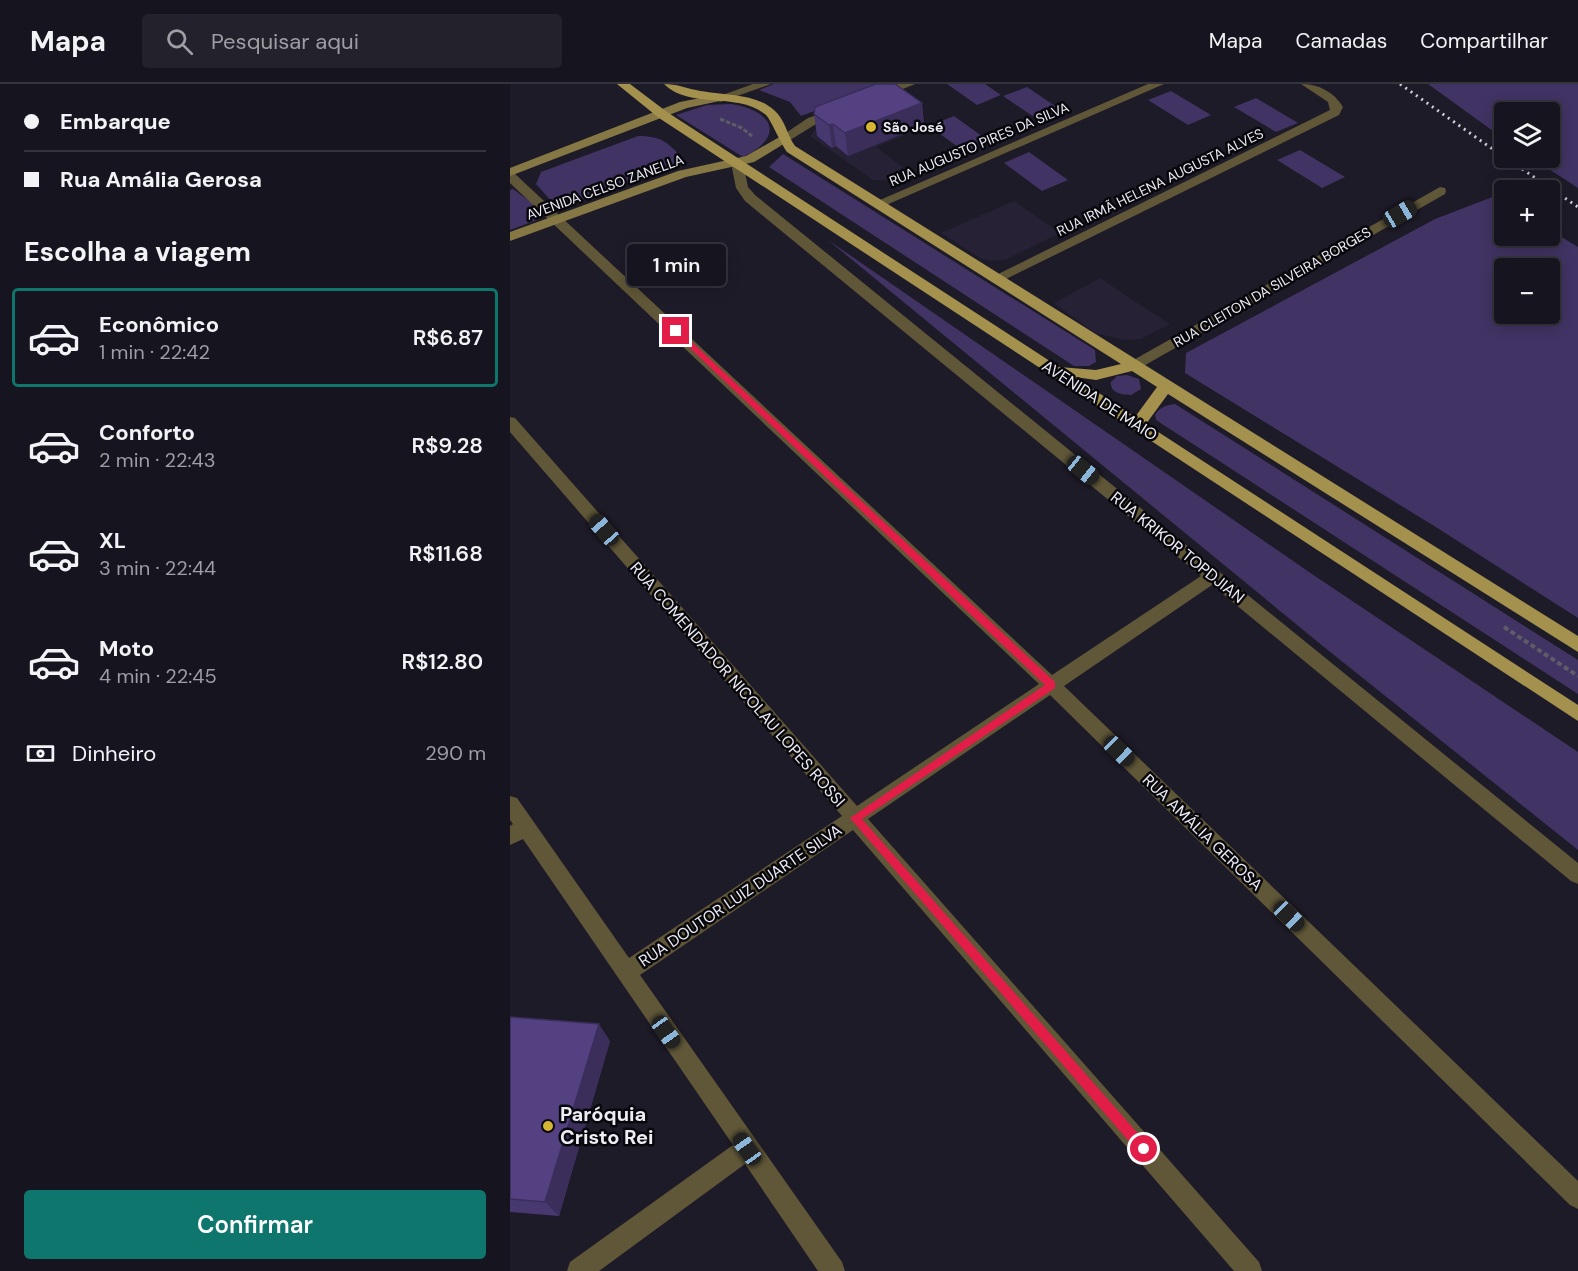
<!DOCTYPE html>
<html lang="pt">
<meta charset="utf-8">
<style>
:root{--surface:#16141e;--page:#23212b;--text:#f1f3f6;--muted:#9e9ea4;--line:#35333c;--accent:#0f766e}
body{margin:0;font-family:"DM Sans",sans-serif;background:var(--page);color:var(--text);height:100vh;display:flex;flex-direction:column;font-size:22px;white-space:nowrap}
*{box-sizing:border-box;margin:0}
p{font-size:20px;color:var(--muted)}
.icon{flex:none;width:33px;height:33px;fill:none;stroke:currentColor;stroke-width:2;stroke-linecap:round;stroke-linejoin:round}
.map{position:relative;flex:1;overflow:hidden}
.side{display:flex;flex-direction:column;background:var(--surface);width:510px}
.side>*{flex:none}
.top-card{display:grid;align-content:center;height:132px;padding:0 24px;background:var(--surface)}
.fabs{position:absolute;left:984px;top:18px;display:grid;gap:12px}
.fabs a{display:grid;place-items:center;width:66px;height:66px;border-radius:6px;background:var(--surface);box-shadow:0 3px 15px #0003,0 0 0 2px var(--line);font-size:30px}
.end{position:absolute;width:27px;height:27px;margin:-14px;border:8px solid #e11d48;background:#fff;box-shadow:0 0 0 3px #fff}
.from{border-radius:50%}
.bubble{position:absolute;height:42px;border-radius:6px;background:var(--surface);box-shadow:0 3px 15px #0003,0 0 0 2px var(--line);font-size:20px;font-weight:600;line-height:42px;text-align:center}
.car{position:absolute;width:18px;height:36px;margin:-18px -9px;border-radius:8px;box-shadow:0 0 4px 2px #0007;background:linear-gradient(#222 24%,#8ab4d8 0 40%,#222 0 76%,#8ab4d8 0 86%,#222 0)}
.top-card b{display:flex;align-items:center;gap:21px;height:57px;font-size:22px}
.top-card b+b{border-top:2px solid var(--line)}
.top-card i{width:15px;height:15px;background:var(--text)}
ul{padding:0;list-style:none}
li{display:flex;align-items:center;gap:18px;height:99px;margin:0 12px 9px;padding:0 12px;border:3px solid transparent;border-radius:6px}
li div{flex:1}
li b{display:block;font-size:22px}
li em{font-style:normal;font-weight:600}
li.active{border-color:var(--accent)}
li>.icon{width:54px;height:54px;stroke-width:1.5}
h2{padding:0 24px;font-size:27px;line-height:72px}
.pay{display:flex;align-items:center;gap:15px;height:66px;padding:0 24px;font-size:22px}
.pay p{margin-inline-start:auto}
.primary-button{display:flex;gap:12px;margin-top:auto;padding:12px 24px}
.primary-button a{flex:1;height:69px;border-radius:6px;background:var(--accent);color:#fff;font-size:24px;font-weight:600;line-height:69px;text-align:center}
header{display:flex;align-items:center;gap:36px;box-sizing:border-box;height:84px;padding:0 30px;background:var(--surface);border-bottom:2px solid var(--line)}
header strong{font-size:28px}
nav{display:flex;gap:33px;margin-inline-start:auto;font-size:21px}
.search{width:420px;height:54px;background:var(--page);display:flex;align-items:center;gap:15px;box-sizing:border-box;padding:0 21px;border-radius:6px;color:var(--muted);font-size:22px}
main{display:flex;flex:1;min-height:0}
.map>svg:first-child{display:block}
.built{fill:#262134}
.green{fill:#413363;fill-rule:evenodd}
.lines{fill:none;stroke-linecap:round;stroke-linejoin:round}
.path-far1{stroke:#5e5c68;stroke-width:3;stroke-dasharray:4.5 2;stroke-linecap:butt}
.path{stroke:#5e5c68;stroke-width:4;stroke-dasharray:5 3;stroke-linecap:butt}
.street{fill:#605738;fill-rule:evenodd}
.secondary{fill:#867844;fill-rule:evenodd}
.primary{fill:#a4914d;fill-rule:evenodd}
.rail{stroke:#d1ced8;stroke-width:3;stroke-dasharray:2 4.5;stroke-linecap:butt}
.wall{fill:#483870}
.shaded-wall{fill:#3b2e5b}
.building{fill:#544182;stroke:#3b2e5b;stroke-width:1.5}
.route{fill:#e11d48}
.poi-dot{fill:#d6b534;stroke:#08070c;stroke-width:2}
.labels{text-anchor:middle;stroke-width:5;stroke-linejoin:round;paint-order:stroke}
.far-poi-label{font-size:14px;font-weight:bold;fill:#eeecf5;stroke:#08070c;text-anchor:start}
.far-street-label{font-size:14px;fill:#eeecf5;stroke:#08070c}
.street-label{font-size:16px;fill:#eeecf5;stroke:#08070c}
.near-poi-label{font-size:20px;font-weight:bold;fill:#eeecf5;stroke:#08070c;text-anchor:start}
</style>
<header>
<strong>Mapa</strong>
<div class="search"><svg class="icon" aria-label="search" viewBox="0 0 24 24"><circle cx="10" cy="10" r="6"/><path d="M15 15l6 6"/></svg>Pesquisar aqui</div>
<nav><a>Mapa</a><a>Camadas</a><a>Compartilhar</a></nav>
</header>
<main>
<section class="side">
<div class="top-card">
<b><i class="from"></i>Embarque</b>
<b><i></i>Rua Amália Gerosa</b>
</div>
<h2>Escolha a viagem</h2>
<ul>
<li class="active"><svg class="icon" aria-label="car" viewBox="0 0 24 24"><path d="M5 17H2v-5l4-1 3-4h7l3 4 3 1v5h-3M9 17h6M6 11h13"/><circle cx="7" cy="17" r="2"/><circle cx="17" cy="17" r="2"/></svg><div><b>Econômico</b><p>1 min · 22:42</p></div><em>R$6.87</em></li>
<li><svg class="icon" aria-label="car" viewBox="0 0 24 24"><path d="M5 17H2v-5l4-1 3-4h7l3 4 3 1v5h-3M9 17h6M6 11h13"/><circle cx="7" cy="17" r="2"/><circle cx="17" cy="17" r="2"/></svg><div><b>Conforto</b><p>2 min · 22:43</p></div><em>R$9.28</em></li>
<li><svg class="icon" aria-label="car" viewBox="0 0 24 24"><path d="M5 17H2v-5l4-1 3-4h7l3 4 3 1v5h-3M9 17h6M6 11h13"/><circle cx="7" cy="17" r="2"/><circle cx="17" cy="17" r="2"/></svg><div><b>XL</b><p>3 min · 22:44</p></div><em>R$11.68</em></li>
<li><svg class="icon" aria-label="car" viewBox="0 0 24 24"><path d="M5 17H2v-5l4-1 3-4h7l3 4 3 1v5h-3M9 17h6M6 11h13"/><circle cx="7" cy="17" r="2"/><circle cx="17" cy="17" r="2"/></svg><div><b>Moto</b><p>4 min · 22:45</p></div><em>R$12.80</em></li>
</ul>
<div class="pay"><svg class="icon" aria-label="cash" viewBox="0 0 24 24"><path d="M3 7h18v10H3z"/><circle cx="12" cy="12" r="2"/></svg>Dinheiro<p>290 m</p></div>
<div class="primary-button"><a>Confirmar</a></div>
</section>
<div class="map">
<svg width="1068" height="1187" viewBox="0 0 1068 1187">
<rect width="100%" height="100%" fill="#1e1b28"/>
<!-- built -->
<path class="built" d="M 378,15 L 418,42 L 366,63 L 402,90 L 385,97 L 363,96 L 300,52 L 307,43 Z
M 504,117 L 550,149 L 497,175 L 486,177 L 472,175 L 431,149 Z
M 590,194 L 621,215 L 660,240 L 631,255 L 614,256 L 585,249 L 544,219 Z"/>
<!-- green -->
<path class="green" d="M 264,0 L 377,0 L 291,32 L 280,18 L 249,6 Z
M 437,0 L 475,0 L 491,11 L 467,21 Z
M 918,0 L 1068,0 L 1068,104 L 1022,74 L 1040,74 L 1040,28 L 994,28 L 994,55 Z
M 517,3 L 554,28 L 530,37 L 493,12 Z
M 661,7 L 701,31 L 678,41 L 638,16 Z
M 746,14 L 788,39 L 766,48 L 724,23 Z
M 221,20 C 262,26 277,52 233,73 L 166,31 L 197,21 Z
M 444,32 L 480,58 L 455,68 L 419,42 Z
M 128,52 C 151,52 158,58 173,75 L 166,80 L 61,120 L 44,120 L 26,100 L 31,88 Z
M 790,66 L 835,93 L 812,104 L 767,76 Z
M 519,68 L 558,96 L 532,107 L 494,79 Z
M 273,70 L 585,266 L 586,278 L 579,282 L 564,282 L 259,83 Z
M 3,105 L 26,122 L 27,136 L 0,146 L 0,106 Z
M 985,112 L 994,118 L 994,152 L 1040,152 L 1040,146 L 1068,163 L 1068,534 L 929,445 L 675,289 L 676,269 L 925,135 ZM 994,184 L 1040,184 L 1040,230 L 994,230 Z
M 318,156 L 799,488 L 1068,668 L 1068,766 L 814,563 Z
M 617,291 L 629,295 L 631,305 L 621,311 C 611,311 600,309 601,298 L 607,292 Z
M 665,320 L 1068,576 L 1068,610 L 646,336 L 645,331 C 650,323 656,321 665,320 Z"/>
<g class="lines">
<!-- path-far1 -->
<path class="path-far1" d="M 210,35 L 232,44 L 242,52"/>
<!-- path -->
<path class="path" d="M 994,543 L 1068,592"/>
<!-- street -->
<path class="street" d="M 243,0 L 261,0 L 210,18 L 204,14 Z
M 388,0 L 405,0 L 371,14 L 367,16 L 361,12 Z
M 638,0 L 654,0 L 374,122 L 364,122 L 363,119 Z
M 791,0 C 809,0 824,8 833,23 L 829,31 L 492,197 L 482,197 L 480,194 L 820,26 L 818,18 Z
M 328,24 L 332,25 L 332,31 L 306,40 L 277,58 L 269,58 L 267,55 L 298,34 Z
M 227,75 L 233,79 L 238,103 L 245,111 L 1068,779 L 1068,800 L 1061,797 L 702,501 L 554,602 L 1068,1097 L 1068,1125 L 1060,1121 L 540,611 L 358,735 L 749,1178 L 752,1187 L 724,1187 L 343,746 L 130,891 L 332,1178 L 335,1187 L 308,1187 L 235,1080 L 89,1187 L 57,1187 L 60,1178 L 223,1061 L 13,755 L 0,761 L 0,742 L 3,740 L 0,736 L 0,712 L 7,714 L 119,874 L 332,732 L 0,348 L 0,333 L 5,334 L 347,722 L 529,600 L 0,99 L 0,88 L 4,89 L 542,591 L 691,492 L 235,117 L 226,104 L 221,79 Z
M 930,103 L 935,104 L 936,107 L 935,110 L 630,284 L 625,286 L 618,281 L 620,278 Z"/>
<!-- secondary -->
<path class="secondary" d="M 210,10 L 214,12 L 214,16 L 177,24 L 0,92 L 0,84 L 170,18 Z
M 273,51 L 279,55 L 277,58 L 244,78 L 176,93 L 0,157 L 0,148 L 168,87 L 236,72 Z"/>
<!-- primary -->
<path class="primary" d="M 107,0 L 120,0 L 157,28 L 549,283 L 586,286 L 611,280 L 277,68 C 270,58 261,36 256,31 C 228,7 180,26 154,0 C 167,0 175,4 186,6 C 212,12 243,8 264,26 C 275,35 277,51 285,62 L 1068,552 L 1068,568 L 658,310 L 636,340 L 1068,621 L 1068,637 L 149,34 ZM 622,287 L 647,303 L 625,333 L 565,293 L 586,296 Z"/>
<!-- rail -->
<path class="rail" d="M 890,0 L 994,73
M 996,74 L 1068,123"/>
</g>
<!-- wall -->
<path class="wall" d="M 412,19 L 414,41 L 338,72 L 326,62 L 322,64 L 307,52 L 304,30 Z
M 0,933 L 100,957 L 49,1132 L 0,1128 Z"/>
<!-- shaded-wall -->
<path class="shaded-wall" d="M 412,19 L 414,41 L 338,72 L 335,49 Z
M 323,40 L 326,62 L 322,64 L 319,41 Z
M 89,940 L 100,957 L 49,1132 L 35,1118 Z"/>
<!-- building -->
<path class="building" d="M 366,0 L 385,0 L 412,19 L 335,49 L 323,40 L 319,41 L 304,30 L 305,23 Z
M 0,933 L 89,940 L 35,1118 L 0,1115 Z"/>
<!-- route -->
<path class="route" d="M 164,246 L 169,246 L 545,598 L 545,604 L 352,735 L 638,1061 L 640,1065 L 638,1069 L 634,1071 L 629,1069 L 340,734 L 535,601 L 164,249 Z"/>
<!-- markers -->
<g class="poi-dot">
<circle cx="361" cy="43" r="6"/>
<circle cx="38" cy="1042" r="6"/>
</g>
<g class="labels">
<!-- far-poi labels -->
<g class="far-poi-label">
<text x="373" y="48">São José</text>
</g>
<!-- far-street labels -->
<g class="far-street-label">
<text transform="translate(469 60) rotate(-23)" y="5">RUA AUGUSTO PIRES DA SILVA</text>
<text transform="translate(650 98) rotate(-26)" y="5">RUA IRMÃ HELENA AUGUSTA ALVES</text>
<text transform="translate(95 103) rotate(-20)" y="5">AVENIDA CELSO ZANELLA</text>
<text transform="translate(762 203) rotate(-30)" y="5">RUA CLEITON DA SILVEIRA BORGES</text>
</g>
<!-- street labels -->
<g class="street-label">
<text transform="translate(590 316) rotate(33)" y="6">AVENIDA DE MAIO</text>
<text transform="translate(668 463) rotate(39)" y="6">RUA KRIKOR TOPDJIAN</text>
<text transform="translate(228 600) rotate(49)" y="6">RUA COMENDADOR NICOLAU LOPES ROSSI</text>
<text transform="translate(693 748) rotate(44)" y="6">RUA AMÁLIA GEROSA</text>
<text transform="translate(230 811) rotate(-34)" y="6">RUA DOUTOR LUIZ DUARTE SILVA</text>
</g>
<!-- near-poi labels -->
<g class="near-poi-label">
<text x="50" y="1037">Paróquia<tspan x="50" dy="23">Cristo Rei</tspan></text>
</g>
</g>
</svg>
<div class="fabs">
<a><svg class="icon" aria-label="layers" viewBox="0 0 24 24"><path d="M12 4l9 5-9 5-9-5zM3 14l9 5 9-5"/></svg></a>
<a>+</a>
<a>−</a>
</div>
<i class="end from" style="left:634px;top:1065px"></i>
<i class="end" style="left:166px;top:247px"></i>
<div class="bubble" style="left:117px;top:160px;width:99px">1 min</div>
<i class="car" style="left:890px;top:130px;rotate:60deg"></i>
<i class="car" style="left:573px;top:386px;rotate:129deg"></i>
<i class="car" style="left:94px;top:446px;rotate:319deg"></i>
<i class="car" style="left:609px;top:667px;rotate:134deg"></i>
<i class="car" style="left:779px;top:832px;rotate:134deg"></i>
<i class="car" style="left:156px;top:948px;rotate:145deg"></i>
<i class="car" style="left:237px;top:1065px;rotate:325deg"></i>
</div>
</main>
